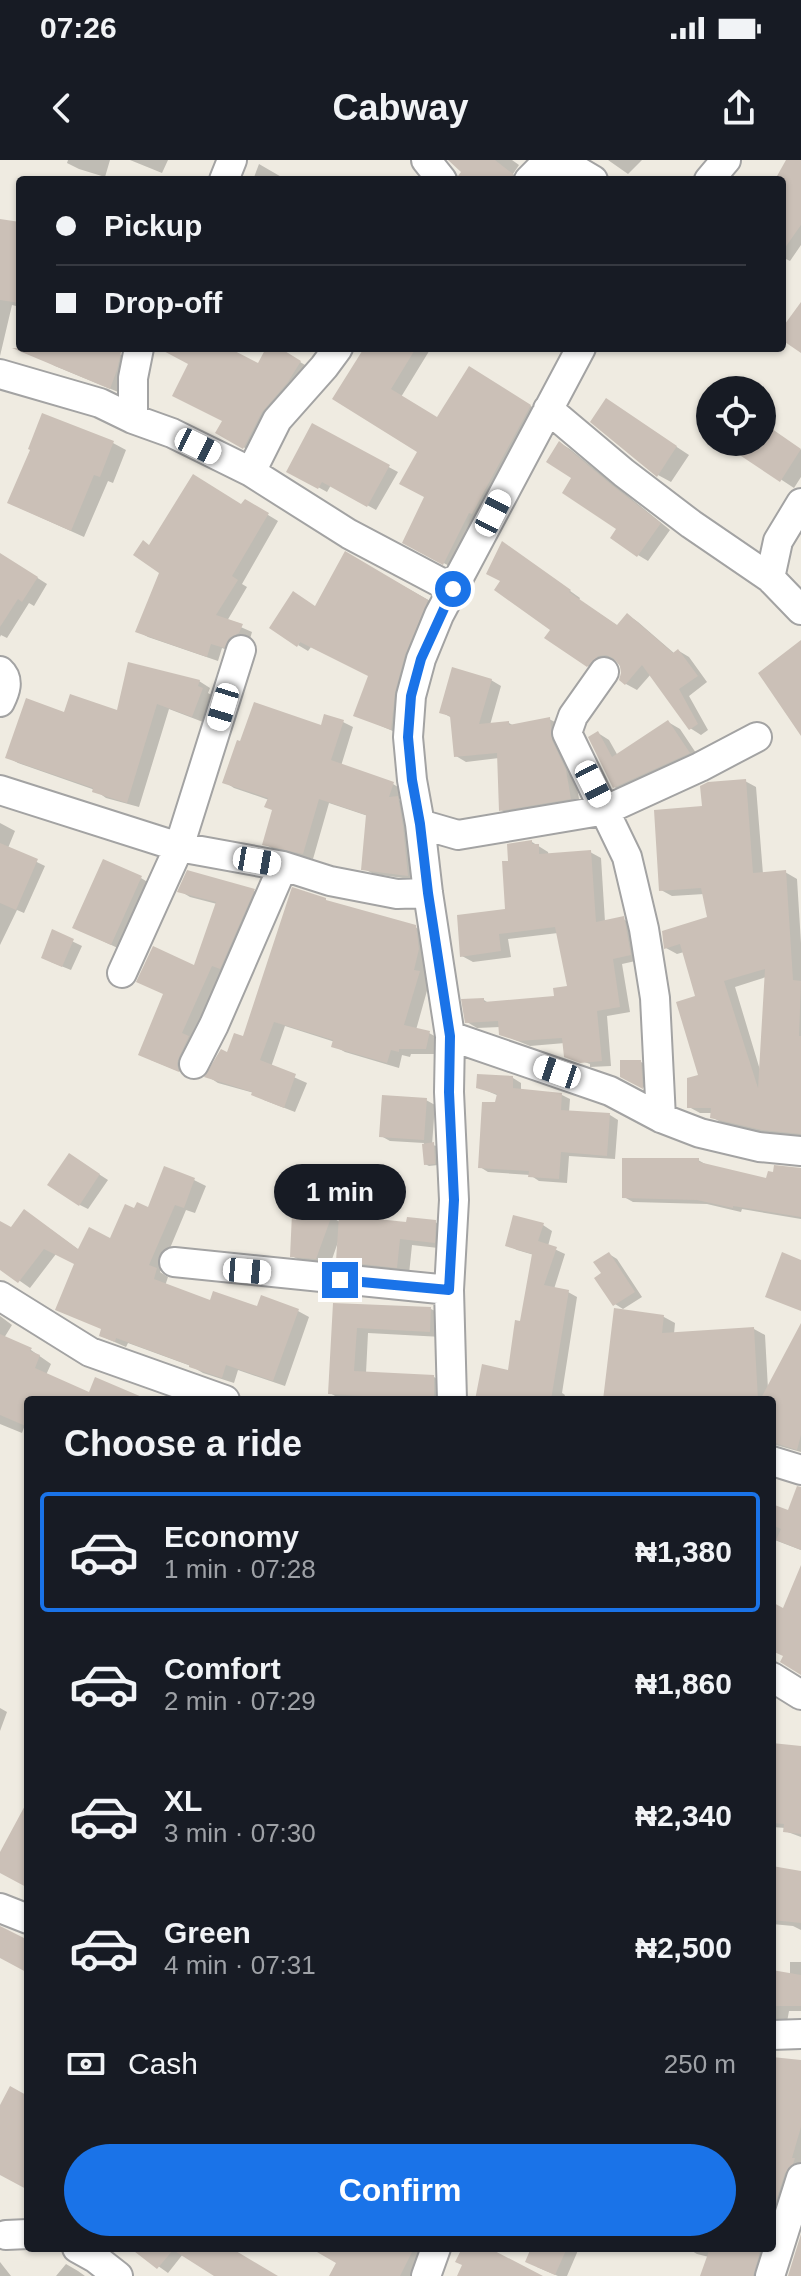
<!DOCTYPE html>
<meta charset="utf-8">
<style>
:root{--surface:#171b24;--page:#20242c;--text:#f1f3f6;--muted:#9ea1a6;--line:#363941;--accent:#1a73e8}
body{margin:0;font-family:Arial,sans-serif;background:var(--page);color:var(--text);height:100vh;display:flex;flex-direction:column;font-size:30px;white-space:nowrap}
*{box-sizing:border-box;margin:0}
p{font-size:26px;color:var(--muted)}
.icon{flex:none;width:44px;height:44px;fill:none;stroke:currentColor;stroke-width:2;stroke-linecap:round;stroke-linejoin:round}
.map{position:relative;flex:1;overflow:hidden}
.side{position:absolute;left:24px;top:1236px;width:752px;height:856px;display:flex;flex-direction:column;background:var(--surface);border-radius:8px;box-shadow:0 2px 6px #0004}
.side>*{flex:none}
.hud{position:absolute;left:16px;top:16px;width:770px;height:176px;border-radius:8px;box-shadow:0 2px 6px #0004;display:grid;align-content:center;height:176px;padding:0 40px;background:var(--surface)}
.controls{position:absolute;left:696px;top:216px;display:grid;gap:16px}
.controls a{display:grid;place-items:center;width:80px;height:80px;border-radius:50%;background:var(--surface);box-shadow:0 2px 6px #0004;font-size:40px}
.end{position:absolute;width:36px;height:36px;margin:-18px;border:10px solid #1a73e8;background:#fff;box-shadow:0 0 0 4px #fff}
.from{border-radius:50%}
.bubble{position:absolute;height:56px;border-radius:28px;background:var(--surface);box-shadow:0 2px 6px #0004;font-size:26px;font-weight:700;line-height:56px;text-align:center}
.car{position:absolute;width:24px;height:48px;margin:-24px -12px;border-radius:10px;box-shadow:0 0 6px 2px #0007;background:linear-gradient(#fff 24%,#345 0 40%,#fff 0 76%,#345 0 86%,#fff 0)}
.hud b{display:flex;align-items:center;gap:28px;height:76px;font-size:30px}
.hud b+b{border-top:2px solid var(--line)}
.hud i{width:20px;height:20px;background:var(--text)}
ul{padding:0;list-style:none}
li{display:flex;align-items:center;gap:24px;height:120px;margin:0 16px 12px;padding:0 24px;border:4px solid transparent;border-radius:8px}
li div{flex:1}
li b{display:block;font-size:30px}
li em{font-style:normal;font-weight:700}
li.active{border-color:var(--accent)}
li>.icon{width:72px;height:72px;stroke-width:1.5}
h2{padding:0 40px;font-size:36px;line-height:96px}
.pay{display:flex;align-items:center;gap:20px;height:88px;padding:0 40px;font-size:30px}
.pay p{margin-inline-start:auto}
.cta{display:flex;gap:16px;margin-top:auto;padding:16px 40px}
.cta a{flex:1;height:92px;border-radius:48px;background:var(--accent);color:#fff;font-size:32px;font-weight:700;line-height:92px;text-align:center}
.status{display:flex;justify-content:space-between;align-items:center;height:56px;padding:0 40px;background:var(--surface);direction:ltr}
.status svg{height:22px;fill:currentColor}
header{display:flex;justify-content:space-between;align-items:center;height:104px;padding:0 40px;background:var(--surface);font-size:36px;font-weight:700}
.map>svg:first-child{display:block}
.shadow{fill:#0003;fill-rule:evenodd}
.building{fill:#cbc0b7;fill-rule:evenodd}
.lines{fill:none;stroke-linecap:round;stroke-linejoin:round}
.minor-casing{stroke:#a3a3a3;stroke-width:32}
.minor{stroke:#fff;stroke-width:28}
.route{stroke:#1a73e8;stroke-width:10}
</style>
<div class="status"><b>07:26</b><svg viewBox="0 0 49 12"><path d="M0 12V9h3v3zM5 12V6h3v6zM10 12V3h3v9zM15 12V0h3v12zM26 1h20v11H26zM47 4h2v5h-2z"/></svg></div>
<header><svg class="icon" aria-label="back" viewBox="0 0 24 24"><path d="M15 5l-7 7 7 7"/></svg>Cabway<svg class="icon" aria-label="share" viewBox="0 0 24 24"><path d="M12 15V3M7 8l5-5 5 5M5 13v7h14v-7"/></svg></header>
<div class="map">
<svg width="801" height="2116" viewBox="0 0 801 2116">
<rect width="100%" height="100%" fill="#efebe1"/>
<!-- shadow -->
<path class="shadow" d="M 68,0 L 110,0 L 105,17 L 79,9 L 67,3 Z
M 130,0 L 168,0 L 162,13 Z
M 450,0 L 512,0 L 519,5 L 513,14 L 521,20 L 469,20 L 464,11 Z
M 608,0 L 642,0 L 628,14 Z
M 789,0 L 801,0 L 801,85 L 790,101 L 784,98 L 782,101 L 782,20 L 777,20 Z
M 259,4 L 278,15 L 287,20 L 253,20 Z
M 0,61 L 20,64 L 20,147 L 12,145 L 0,196 Z
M 47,188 L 108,188 L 133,201 L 123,234 L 55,206 L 42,199 Z
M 169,188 L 224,188 L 258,205 L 269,188 L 277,188 L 310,208 L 254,293 L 218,273 L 225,261 L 191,204 Z
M 366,188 L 431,188 L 401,237 L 438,259 L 470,209 L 542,253 L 455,409 L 404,382 L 426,337 L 420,291 Z
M 619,249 L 689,295 L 671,322 L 658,315 Z
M 762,263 L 801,290 L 801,317 L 794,328 L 724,282 L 762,282 Z
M 312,266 L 398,312 L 376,350 L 331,325 L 327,332 L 289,311 Z
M 113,283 L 126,290 L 113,323 L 108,321 L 84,377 L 9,343 L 32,289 Z
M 560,283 L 570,289 L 670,370 L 648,401 L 638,395 L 619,368 L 574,317 Z
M 245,341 L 278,361 L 242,424 L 247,427 L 227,461 L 252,472 L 250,479 L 240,483 L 235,493 L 222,488 L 218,501 L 148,477 L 137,471 L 161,412 L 150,387 L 242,347 Z
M 513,390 L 580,438 L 579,440 L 618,466 L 628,455 L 638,462 L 675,494 L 679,491 L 689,497 L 707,522 L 689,536 L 708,570 L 701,575 L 690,568 L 651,514 L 637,530 L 626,524 L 618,500 L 609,502 L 599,512 L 588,506 L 553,469 Z
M 0,394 L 47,424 L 34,446 L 29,443 L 7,478 L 1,475 L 0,477 Z
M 346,394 L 432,442 L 402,575 L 356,555 L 371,516 L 311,487 L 308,491 L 298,485 Z
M 491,520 L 501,526 L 490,565 L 509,563 L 514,566 L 549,559 L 559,564 L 575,617 L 580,644 L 511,655 L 501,650 L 499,598 L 466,602 L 456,596 L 452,558 L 441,552 Z
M 199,521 L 210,528 L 208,533 L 213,536 L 203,562 L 169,549 L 139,647 L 106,638 L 95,630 L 18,603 L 7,597 Z
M 343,562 L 353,567 L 341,606 L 393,624 L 403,630 L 399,640 L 407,644 L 417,720 L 374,714 L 364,709 L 368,656 L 329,643 L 313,699 L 275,690 L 265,684 L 274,650 L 269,640 L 234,628 L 225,622 L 322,568 Z
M 668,562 L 680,569 L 700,599 L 626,633 L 614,627 L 598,573 L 609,580 L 618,596 Z
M 745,621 L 756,627 L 763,714 L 785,712 L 797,719 L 801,783 L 801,978 L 775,976 L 724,964 L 712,957 L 713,953 L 700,953 L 689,947 L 700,917 L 697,837 L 684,792 L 677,794 L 666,788 L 710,759 L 704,734 L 672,736 L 661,730 L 704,648 ZM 766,817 L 760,910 L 735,827 Z
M 0,663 L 15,671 L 8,688 L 45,706 L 24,753 L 17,750 L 0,785 Z
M 532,682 L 548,692 L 549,696 L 590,692 L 601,698 L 605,762 L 623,759 L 634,765 L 640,800 L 622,804 L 630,852 L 607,856 L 611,906 L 590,907 L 590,904 L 573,898 L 565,883 L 530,886 L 501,874 L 500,867 L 477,868 L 467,862 L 484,840 L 490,844 L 556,838 L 570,827 L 558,773 L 508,779 L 511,797 L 473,802 L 462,796 L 507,750 L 510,703 Z
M 141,718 L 154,726 L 124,791 L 88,774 Z
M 180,731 L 254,731 L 263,736 L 230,813 L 222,810 L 191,880 L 188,915 L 151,900 L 195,807 L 217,744 L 190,737 Z
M 334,745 L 415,767 L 427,774 L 430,797 L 425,816 L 430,820 L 416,870 L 429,873 L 440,879 L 437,894 L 411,894 L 410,897 L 402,895 L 399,908 L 345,892 L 334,886 L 335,882 L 285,866 L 271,907 L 307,923 L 295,952 L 264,940 L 254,933 L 218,923 L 207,916 L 245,878 Z
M 53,772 L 82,786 L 71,810 L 51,802 Z
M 641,902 L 649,907 L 650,931 L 622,916 Z
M 513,918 L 521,923 L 521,931 L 562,935 L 570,939 L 569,952 L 610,955 L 618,960 L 615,999 L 569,996 L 567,1023 L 539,1021 L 530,1015 L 488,1012 L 480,1007 L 499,936 L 478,927 Z
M 426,940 L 435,945 L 432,985 L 437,986 L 438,1005 L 429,1006 L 425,1004 L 424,983 L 390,981 L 381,976 Z
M 77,1000 L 108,1020 L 88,1049 L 80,1045 Z
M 698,1000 L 707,1005 L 768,1020 L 801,1019 L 801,1059 L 742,1049 L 741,1052 L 707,1044 L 633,1042 L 624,1037 Z
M 194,1020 L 206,1026 L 195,1053 L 186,1050 L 160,1112 L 168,1117 L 165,1126 L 212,1143 L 298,1151 L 309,1157 L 285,1226 L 238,1210 L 234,1223 L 203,1213 L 191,1206 L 128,1183 L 126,1187 L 101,1176 L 103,1170 L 76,1104 L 56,1094 L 30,1128 L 0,1107 L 0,1063 L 11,1069 L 25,1051 L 79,1090 L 111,1081 L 135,1051 L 149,1049 Z
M 331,1057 L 340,1062 L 408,1064 L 435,1062 L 448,1069 L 447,1089 L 412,1085 L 409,1114 L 351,1108 L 338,1100 L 338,1082 L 330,1105 L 305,1103 L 292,1096 Z
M 543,1065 L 552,1071 L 548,1086 L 565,1094 L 554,1129 L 568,1132 L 577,1137 L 562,1233 L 565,1235 L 563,1240 L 477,1240 L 509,1212 L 522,1164 L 534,1095 L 517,1090 L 507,1085 Z
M 609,1094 L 617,1099 L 642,1137 L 623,1149 L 615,1144 L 603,1114 Z
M 335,1145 L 431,1149 L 443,1155 L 442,1177 L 368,1173 L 366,1213 L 434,1217 L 446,1224 L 445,1240 L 342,1240 L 330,1233 Z
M 615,1151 L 664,1157 L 675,1163 L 674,1174 L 754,1169 L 765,1175 L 768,1229 L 801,1167 L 801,1292 L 772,1284 L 772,1240 L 672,1240 Z
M 0,1156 L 12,1165 L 4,1178 L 31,1190 L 51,1204 L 46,1215 L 90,1234 L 137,1240 L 28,1240 L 28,1267 L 25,1265 L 22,1273 L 0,1264 Z
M 801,1328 L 801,1390 L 772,1379 L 772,1346 L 789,1353 Z
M 0,1548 L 7,1552 L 0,1571 Z
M 772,1586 L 801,1589 L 801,1677 L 785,1671 L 786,1668 L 772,1667 Z
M 772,1708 L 801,1712 L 801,1770 L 793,1766 L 772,1764 Z
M 790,1802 L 801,1802 L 801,1851 L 789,1851 L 787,1862 L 772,1860 L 772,1812 L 790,1815 Z
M 772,1899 L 801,1901 L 801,2010 L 764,2116 L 702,2116 L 709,2097 L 697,2094 L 687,2088 L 772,2088 Z
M 133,2088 L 239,2088 L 236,2093 L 274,2116 L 218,2116 L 183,2094 L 168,2113 Z
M 313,2088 L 429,2088 L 421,2096 L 412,2116 L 331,2116 L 339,2103 Z
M 533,2088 L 579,2088 L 567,2116 L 558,2116 L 537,2107 Z
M 0,2102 L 11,2116 L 0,2116 Z
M 66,2104 L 78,2111 L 85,2116 L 56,2116 Z"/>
<!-- building -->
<path class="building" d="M 448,0 L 495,0 L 513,14 L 512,20 L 459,20 L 458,16 L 461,12 Z
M 786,0 L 801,0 L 801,65 L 782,92 L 782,18 L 777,16 Z
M 0,59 L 20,62 L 20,143 L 0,140 Z
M 801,142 L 801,193 L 782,180 L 782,168 Z
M 12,188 L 122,188 L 117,210 L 110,229 Z
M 158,188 L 229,188 L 258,203 L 266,188 L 280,188 L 301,201 L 288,222 L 262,252 L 243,289 L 215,273 L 222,261 L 172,236 L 188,204 Z
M 364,188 L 416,188 L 391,229 L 437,257 L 469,206 L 531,245 L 472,354 L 469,353 L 443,405 L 402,383 L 424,337 L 399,324 L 417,292 L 332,239 Z
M 606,238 L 677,286 L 657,317 L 590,262 Z
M 42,253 L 114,281 L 100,317 L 94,315 L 71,371 L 7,343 L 30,290 L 28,289 Z
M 762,262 L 801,289 L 780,322 L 720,282 L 762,282 Z
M 312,263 L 390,305 L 367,347 L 322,322 L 318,329 L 286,312 Z
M 559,281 L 613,326 L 661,363 L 637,397 L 610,378 L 616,369 L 562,333 L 571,318 L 546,302 Z
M 193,314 L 241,344 L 245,339 L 269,353 L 232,416 L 238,420 L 216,455 L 243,464 L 239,473 L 229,478 L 224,488 L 211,484 L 207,497 L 135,472 L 159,413 L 133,395 L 143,380 L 149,385 Z
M 502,381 L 571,430 L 569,432 L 617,465 L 627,453 L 673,493 L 678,489 L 698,516 L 679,529 L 698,564 L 689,570 L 642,505 L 625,525 L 619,520 L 621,513 L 620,506 L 613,498 L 606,495 L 598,496 L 587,507 L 544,478 L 550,470 L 494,430 L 500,421 L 486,414 Z
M 345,391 L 428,440 L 405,495 L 395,532 L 391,570 L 353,556 L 368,516 L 300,482 L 297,487 L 269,468 L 293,431 L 315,446 Z
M 0,393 L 38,417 L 22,442 L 18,439 L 0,467 Z
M 801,480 L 801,576 L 758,513 Z
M 128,502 L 200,520 L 198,526 L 203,528 L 192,557 L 157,544 L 127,643 L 92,632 L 93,628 L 5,598 L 26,538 L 64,552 L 70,534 L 117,550 Z
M 452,507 L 492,519 L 479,564 L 509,561 L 509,565 L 550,557 L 552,580 L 566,610 L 571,639 L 499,651 L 497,593 L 454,597 L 450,556 L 439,553 Z
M 254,542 L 321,565 L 324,554 L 344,560 L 331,600 L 394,622 L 389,637 L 398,636 L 403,666 L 408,716 L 361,710 L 366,655 L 319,639 L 303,694 L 262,685 L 272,650 L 264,647 L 268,638 L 222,623 L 237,580 L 240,581 Z
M 668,560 L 690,593 L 613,628 L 588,577 L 598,571 L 612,597 Z
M 746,619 L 753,713 L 786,710 L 793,820 L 801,821 L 799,876 L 801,876 L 801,974 L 762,970 L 710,958 L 711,948 L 687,948 L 687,918 L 698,915 L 676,842 L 695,836 L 680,784 L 664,789 L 662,771 L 707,757 L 701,728 L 659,731 L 654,650 L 702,646 L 700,626 L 708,622 ZM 765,809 L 758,928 L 724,821 Z
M 532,680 L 532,684 L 539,684 L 539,694 L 591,690 L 596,762 L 624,756 L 631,795 L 613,799 L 620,847 L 597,851 L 602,901 L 580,903 L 564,897 L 562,878 L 518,881 L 499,875 L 498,861 L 465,863 L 461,839 L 484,838 L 484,842 L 554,836 L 553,828 L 567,826 L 555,767 L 499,774 L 501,791 L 460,797 L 457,755 L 505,749 L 502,701 L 508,701 L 507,684 Z
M 0,683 L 38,699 L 16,750 L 0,743 Z
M 103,699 L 142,716 L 111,785 L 72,768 Z
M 187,710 L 255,729 L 220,809 L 212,806 L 182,873 L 189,876 L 179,897 L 177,904 L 179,912 L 138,895 L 163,834 L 136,822 L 153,786 L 194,805 L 216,742 L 177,732 Z
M 292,727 L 326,738 L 326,740 L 416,765 L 419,789 L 414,810 L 420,811 L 404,865 L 430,871 L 426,889 L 399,889 L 399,892 L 391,890 L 387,903 L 331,887 L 333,880 L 274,862 L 260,900 L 296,914 L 284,948 L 251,935 L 252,932 L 204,917 L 221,889 L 227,892 L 234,873 L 243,876 Z
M 52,769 L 74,779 L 62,807 L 41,798 Z
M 620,900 L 641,900 L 643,929 L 620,917 Z
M 477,914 L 513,916 L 513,928 L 562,933 L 561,950 L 610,953 L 607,996 L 561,992 L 559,1019 L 528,1017 L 529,1011 L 478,1008 L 482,942 L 495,942 L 497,934 L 476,928 Z
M 382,935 L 427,938 L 424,980 L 379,977 Z
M 434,982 L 435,1004 L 424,1005 L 422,984 Z
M 69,993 L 100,1014 L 79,1046 L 47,1025 Z
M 622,998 L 699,998 L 699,1002 L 766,1018 L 768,1011 L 773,1012 L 774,1005 L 801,1008 L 801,1057 L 733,1046 L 733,1048 L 697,1040 L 622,1038 Z
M 164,1006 L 195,1018 L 184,1048 L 175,1045 L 149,1105 L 157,1108 L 154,1119 L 210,1140 L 213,1131 L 257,1146 L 261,1135 L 299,1149 L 273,1221 L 226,1205 L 222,1218 L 189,1207 L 189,1205 L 116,1178 L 115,1182 L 99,1176 L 101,1169 L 55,1150 L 74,1104 L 44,1089 L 18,1123 L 0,1110 L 0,1061 L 11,1067 L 24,1049 L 78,1089 L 89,1067 L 110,1078 L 125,1044 L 134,1048 L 137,1042 L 148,1047 Z
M 292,1053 L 332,1055 L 316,1099 L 290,1097 Z
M 339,1055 L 406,1062 L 407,1057 L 436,1060 L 435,1083 L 400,1079 L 397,1108 L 336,1101 Z
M 513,1055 L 544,1063 L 538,1081 L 557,1087 L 544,1125 L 569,1130 L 551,1240 L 475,1240 L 482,1204 L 508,1210 L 515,1160 L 520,1161 L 532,1094 L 505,1086 Z
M 609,1092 L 635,1132 L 613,1146 L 594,1118 L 601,1113 L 593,1102 Z
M 782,1092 L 801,1100 L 801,1151 L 765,1137 Z
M 333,1143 L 431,1147 L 430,1172 L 357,1168 L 354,1211 L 434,1215 L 434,1240 L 328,1234 Z
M 614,1148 L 664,1155 L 662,1173 L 754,1167 L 758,1240 L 603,1240 Z
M 801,1163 L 801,1275 L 797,1290 L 772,1282 L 772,1240 L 760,1240 Z
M 0,1174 L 32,1188 L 30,1191 L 40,1195 L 35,1208 L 89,1232 L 95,1217 L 149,1240 L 28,1240 L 28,1267 L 0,1255 Z
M 797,1326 L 801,1327 L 801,1390 L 776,1380 L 781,1369 L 772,1365 L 772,1344 L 788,1350 Z
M 801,1405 L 801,1515 L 780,1502 L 783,1496 L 772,1491 L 772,1442 L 783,1448 Z
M 772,1583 L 801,1586 L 801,1674 L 783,1672 L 784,1664 L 772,1663 Z
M 28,1640 L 28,1728 L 0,1713 L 0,1692 Z
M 772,1706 L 801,1711 L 801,1763 L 772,1760 Z
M 0,1766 L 28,1780 L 28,1813 L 0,1798 Z
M 772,1810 L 801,1815 L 801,1846 L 772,1846 Z
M 772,1897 L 801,1900 L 801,1967 L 792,1998 L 795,1998 L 793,2004 L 785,2013 L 772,2053 Z
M 10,1926 L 28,1936 L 28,2030 L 0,2015 L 0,1945 Z
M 801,2074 L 801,2116 L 788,2116 Z
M 130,2088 L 231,2088 L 278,2116 L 214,2116 L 173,2090 L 157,2109 Z
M 310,2088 L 414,2088 L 400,2116 L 329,2116 L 336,2103 Z
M 462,2088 L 489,2088 L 543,2116 L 457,2116 L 462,2105 L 455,2102 Z
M 531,2088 L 567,2088 L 555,2115 L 525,2102 Z
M 710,2088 L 761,2088 L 753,2116 L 700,2116 Z"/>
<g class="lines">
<defs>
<path id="minor" d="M 426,0 L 442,20
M 224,20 L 232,0
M 529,20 L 539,10 L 564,3 L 593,20
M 709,20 L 726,0
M 0,214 L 100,243 L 133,259 L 172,273 L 251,312 L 349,374 L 453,429
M 548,249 L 624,313 L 691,364 L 770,418 L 801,450
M 133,259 L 133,218 L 139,188
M 251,312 L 277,260 L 324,207 L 338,188
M 770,418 L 778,381 L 801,343
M 0,511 C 10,520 5,532 0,542
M 604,512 L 573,556 L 567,573 L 627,697 L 644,769 L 655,838 L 661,958
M 0,630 L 179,687 L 283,706 L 330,721 L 397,734 L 428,733
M 420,664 L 458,675 L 606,650 L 700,607 L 757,577
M 122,813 L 179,687 L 241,490
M 450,876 L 610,931 L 661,958 L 700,973 L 759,987 L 801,991
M 194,904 L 214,865 L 283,706
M 174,1102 L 449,1130
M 0,1136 L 90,1192 L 225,1240
M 452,1240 L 449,1130 L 454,1040 L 449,932 L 450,876 L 428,733 L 420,664 L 412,620 L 408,577 L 411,536 L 421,499 L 439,455 L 581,188
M 772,1301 L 801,1310
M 772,1517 L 801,1535
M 0,1748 L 28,1759
M 772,1875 L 801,1874
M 6,2075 L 28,2074
M 77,2088 L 95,2098 L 118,2116
M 426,2116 L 436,2088
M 770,2116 L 801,2018"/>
</defs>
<!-- minor casing -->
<use href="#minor" class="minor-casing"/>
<!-- minor -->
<use href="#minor" class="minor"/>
</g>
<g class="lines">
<!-- route -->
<path class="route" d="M 340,1120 L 449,1130 L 454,1040 L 449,932 L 450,876 L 428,733 L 420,664 L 412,620 L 408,577 L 411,536 L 421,499 L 453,429"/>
</g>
</svg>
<div class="controls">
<a><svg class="icon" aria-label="locate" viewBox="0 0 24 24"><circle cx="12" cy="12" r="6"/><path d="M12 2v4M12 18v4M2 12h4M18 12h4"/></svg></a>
</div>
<i class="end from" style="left:453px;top:429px"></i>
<i class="end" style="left:340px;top:1120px"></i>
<div class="bubble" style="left:274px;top:1004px;width:132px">1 min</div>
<i class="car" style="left:198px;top:286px;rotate:116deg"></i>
<i class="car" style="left:493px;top:353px;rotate:27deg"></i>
<i class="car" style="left:223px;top:547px;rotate:197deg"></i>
<i class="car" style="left:593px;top:624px;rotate:153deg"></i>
<i class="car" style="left:257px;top:701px;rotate:100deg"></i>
<i class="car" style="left:557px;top:912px;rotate:289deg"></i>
<i class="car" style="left:247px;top:1111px;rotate:95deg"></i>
<div class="hud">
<b><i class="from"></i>Pickup</b>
<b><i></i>Drop-off</b>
</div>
<section class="side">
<h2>Choose a ride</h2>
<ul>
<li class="active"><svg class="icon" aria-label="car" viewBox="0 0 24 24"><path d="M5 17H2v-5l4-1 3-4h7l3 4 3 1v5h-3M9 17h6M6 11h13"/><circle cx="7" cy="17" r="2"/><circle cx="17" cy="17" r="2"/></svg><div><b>Economy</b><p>1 min · 07:28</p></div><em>₦1,380</em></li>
<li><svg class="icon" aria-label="car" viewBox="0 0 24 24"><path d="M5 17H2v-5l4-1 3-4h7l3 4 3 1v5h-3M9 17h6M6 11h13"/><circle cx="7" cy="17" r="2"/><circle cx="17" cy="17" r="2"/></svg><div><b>Comfort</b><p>2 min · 07:29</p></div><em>₦1,860</em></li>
<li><svg class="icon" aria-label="car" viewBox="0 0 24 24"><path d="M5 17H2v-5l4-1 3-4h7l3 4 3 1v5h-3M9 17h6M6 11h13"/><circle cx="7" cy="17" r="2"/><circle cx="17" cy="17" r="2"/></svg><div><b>XL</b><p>3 min · 07:30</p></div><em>₦2,340</em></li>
<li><svg class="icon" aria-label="car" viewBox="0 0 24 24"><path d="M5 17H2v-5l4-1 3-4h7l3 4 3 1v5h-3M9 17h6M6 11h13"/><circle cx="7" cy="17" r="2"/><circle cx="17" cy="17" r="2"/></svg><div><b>Green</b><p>4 min · 07:31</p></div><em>₦2,500</em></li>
</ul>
<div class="pay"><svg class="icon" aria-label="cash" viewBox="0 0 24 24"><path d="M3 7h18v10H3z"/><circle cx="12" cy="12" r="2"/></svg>Cash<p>250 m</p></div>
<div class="cta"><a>Confirm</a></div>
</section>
</div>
